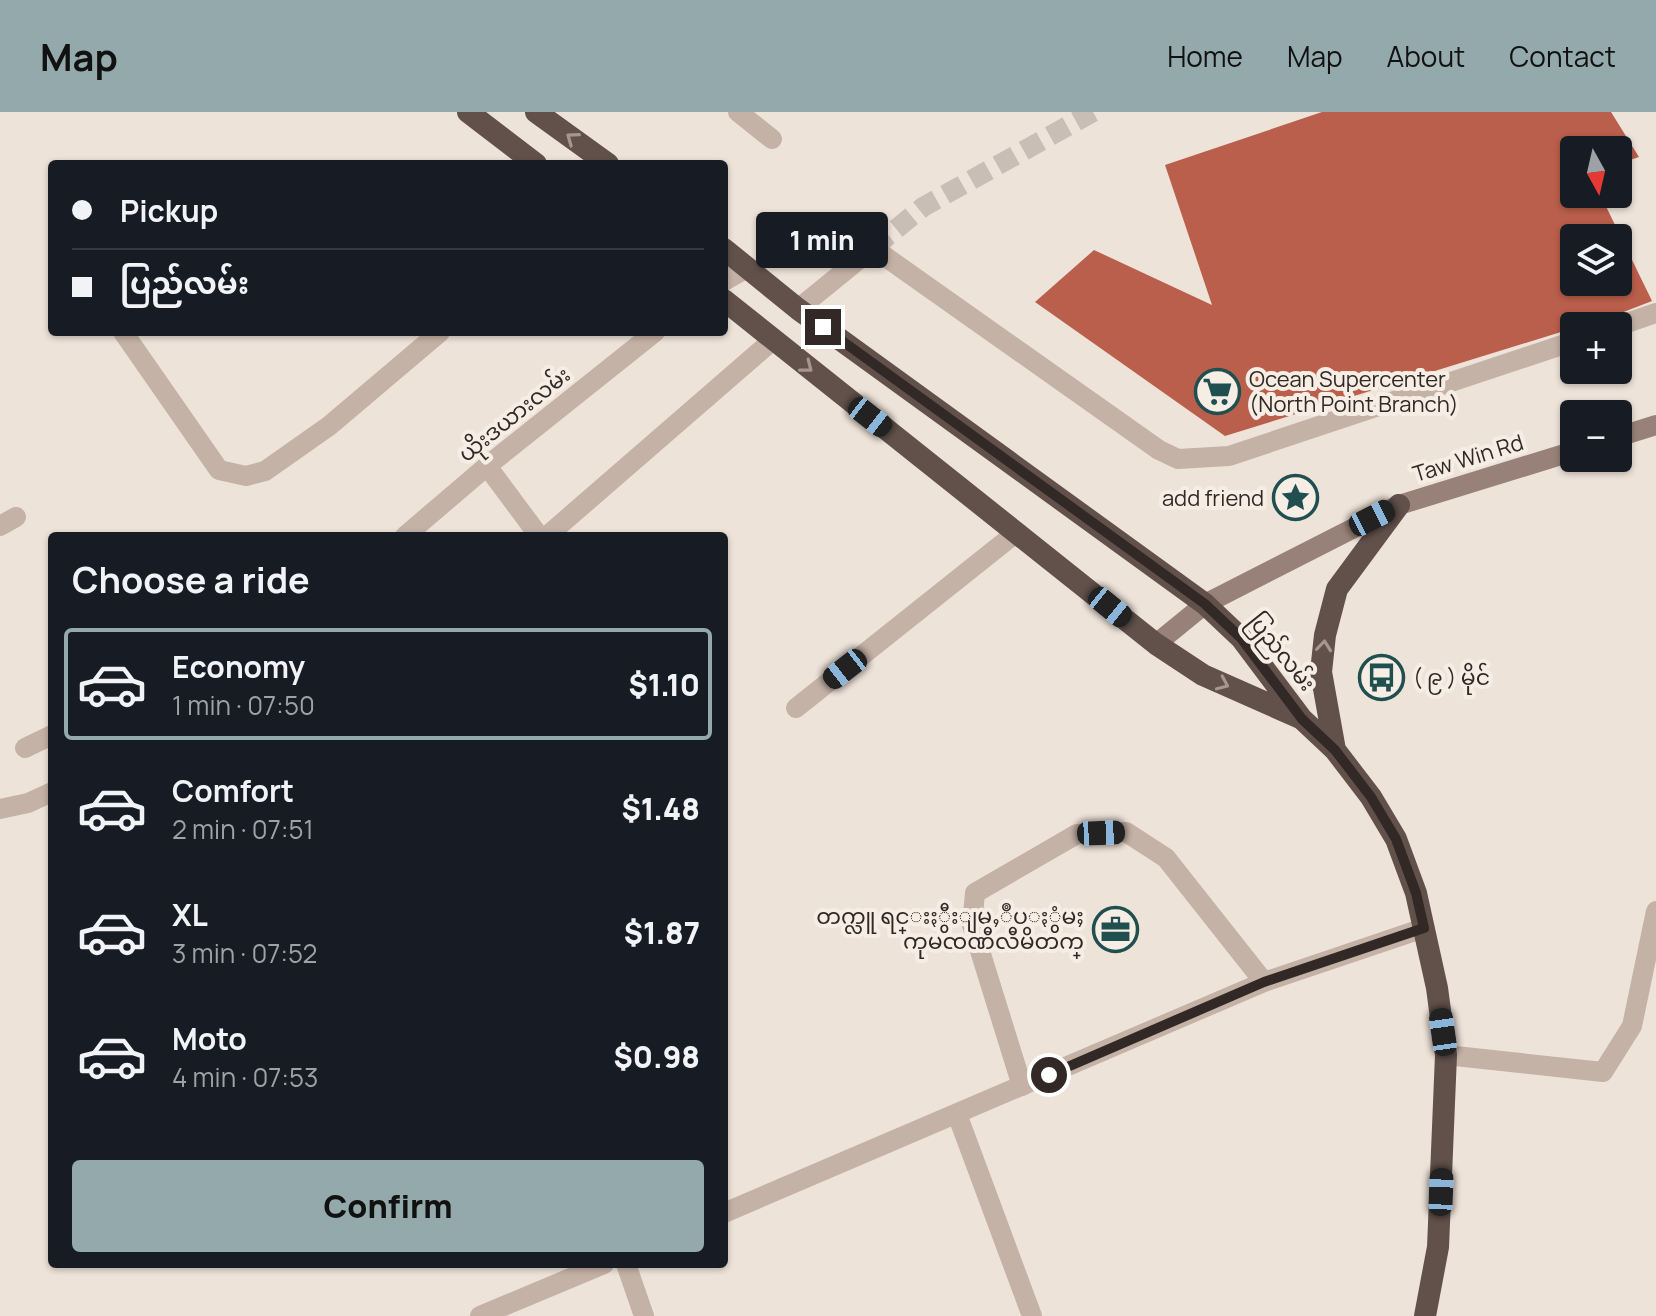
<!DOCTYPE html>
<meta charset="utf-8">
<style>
:root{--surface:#171b24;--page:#20242c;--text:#f1f3f6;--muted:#9ea1a6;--line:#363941;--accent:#93a9ab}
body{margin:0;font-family:Manrope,"Noto Sans Myanmar",sans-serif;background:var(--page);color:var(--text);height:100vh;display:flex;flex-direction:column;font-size:30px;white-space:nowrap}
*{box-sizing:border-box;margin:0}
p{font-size:26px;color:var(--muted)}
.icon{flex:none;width:44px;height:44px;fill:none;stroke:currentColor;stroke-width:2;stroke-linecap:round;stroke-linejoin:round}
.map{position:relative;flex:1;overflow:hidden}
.side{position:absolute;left:48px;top:420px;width:680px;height:736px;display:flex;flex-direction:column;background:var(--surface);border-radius:8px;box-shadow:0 2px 6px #0004}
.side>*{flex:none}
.top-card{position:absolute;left:48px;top:48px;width:680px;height:176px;border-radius:8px;box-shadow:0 2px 6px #0004;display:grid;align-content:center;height:176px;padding:0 24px;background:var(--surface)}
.needle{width:52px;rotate:172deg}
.tools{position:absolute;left:1560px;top:24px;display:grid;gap:16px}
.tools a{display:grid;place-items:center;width:72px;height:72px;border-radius:8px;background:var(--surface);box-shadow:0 2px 6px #0004;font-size:40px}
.end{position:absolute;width:36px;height:36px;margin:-18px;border:10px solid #322926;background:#fff;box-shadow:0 0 0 4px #fff}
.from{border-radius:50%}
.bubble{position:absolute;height:56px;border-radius:8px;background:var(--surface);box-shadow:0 2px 6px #0004;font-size:26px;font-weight:800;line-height:56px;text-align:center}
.car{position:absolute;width:24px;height:48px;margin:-24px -12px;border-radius:10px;box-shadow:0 0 6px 2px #0007;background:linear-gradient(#222 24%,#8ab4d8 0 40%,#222 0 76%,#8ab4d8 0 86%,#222 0)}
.top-card b{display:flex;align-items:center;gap:28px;height:76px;font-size:30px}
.top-card b+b{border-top:2px solid var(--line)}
.top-card i{width:20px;height:20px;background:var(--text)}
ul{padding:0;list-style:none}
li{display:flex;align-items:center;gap:24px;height:112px;margin:0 16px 12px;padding:0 8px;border:4px solid transparent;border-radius:8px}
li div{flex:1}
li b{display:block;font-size:30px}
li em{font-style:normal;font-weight:800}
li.on{border-color:var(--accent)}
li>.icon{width:72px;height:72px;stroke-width:1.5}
h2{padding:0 24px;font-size:36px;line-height:96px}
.primary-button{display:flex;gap:16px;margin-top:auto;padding:16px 24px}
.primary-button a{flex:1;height:92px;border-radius:8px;background:var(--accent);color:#111;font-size:32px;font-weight:800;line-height:92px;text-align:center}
header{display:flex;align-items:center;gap:48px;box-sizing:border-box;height:112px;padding:0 40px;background:var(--accent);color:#111}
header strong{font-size:38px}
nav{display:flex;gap:44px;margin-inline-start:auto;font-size:28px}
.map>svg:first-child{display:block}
.building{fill:#ba5f4b;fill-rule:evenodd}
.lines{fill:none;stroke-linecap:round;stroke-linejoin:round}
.minor-tunnel{stroke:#c8beb5;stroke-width:20;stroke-dasharray:20 10;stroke-linecap:butt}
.service{stroke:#c5b2a6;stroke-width:20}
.minor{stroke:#c5b2a6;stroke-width:20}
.secondary{stroke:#988178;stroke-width:20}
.trunk{stroke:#62514b;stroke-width:22}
.oneway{stroke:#a59790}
.route{stroke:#322926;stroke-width:10}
.labels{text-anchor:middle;stroke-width:8;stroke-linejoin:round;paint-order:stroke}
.poi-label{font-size:22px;fill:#322926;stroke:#f6ede4;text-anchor:start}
.street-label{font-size:22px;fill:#322926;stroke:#f6ede4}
</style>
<header>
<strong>Map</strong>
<nav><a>Home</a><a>Map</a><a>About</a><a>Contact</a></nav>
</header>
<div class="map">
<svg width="1656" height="1204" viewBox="0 0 1656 1204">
<rect width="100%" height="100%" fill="#eee3d9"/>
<!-- building -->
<path class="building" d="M 1322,0 L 1611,0 L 1639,45 L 1618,52 L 1618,38 L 1574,38 L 1574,82 L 1600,82 L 1652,189 L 1608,206 L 1574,214 L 1574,216 L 1225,324 L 1035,190 L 1094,138 L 1212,193 L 1165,53 ZM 1574,126 L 1618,126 L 1618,170 L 1574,170 Z"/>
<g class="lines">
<!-- minor-tunnel -->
<path class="minor-tunnel" d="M 873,136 L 923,95 L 1093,0"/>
<!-- service -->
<path class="service" d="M 798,197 L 873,136 L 1159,338 L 1178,347 L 1229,344 L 1574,229
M 1618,214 L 1656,201
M 487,354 L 539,424
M 547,424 L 773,228
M 1022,974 L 972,813 L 975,781 L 1077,722 L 1126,720 L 1166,746 L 1264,870"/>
<!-- minor -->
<path class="minor" d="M 738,0 L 772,27
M 724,169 L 747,156
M 123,220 L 219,358 L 246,364 L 265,359 L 329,314 L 440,220
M 0,414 L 16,405
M 405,424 L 487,354 L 655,220
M 796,596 L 1017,420
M 25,636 L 52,623
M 0,697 L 28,691 L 52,680
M 1446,943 L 1603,960 L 1632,914 L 1656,799
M 957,1002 L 1032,1204
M 724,1101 L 1264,870 L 1424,816
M 626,1152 L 644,1204
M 480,1204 L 604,1152"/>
<!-- secondary -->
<path class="secondary" d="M 1618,325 L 1656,313
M 1156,532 L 1205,492 L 1399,393 L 1574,339"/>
<!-- trunk -->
<path class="trunk" d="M 468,0 L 536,52
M 536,0 L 608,52
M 724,137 L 798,197 L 1205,492 L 1241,526 L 1302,607 L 1335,638 L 1371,685 L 1396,727 L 1416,781 L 1437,876 L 1446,943 L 1438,1135 L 1425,1204
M 724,188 L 1156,532 L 1203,563 L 1300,606
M 1335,638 L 1321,560 L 1325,523 L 1337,477 L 1399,393"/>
</g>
<!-- one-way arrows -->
<defs><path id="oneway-chevron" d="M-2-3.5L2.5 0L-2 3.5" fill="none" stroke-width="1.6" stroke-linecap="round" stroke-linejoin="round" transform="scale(2)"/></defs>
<g class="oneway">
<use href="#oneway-chevron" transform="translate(572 26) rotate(-144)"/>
<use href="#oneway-chevron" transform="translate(807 255) rotate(38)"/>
<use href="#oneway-chevron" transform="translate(1324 534) rotate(-84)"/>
<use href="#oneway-chevron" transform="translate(1223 572) rotate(24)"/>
</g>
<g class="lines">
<!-- route -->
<path class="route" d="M 823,215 L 1205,492 L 1241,526 L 1302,607 L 1335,638 L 1371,685 L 1396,727 L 1416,781 L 1424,816 L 1264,870 L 1049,963"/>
</g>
<!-- icons -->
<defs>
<symbol id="supermarket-ring" viewBox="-11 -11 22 22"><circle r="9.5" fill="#f6ede4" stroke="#204f4f" stroke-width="1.5"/><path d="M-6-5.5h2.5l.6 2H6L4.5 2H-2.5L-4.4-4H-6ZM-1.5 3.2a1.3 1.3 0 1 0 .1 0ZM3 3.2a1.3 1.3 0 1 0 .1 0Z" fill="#204f4f"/></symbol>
<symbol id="sight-ring" viewBox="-11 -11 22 22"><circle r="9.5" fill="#f6ede4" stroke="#204f4f" stroke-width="1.5"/><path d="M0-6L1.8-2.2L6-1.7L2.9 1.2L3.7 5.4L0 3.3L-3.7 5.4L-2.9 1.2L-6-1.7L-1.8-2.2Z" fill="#204f4f"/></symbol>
<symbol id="bus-ring" viewBox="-11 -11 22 22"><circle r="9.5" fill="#f6ede4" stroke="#204f4f" stroke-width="1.5"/><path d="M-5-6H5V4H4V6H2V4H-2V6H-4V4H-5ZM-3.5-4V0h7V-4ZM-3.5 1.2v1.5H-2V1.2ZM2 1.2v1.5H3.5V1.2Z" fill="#204f4f"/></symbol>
<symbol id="office-ring" viewBox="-11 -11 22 22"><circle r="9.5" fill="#f6ede4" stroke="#204f4f" stroke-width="1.5"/><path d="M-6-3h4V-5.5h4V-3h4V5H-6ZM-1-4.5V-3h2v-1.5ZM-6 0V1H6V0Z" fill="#204f4f"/></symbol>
</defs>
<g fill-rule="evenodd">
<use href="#supermarket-ring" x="1192" y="254" width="51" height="51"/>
<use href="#sight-ring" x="1270" y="360" width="51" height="51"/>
<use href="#bus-ring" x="1356" y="540" width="51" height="51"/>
<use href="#office-ring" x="1090" y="792" width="51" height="51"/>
</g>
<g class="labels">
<!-- poi labels -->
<g class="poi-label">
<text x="1249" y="275">Ocean Supercenter<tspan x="1249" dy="25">(North Point Branch)</tspan></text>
<text x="1264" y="394" text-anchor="end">add friend</text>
<text x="1413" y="573">( ၉ ) မိုင်</text>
<text x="1084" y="812" text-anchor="end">တက္လူ ရင္းႏွီးျမႇဳပ္ႏွံမႈ<tspan x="1084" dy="25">ကုမၸဏီလီမိတက္</tspan></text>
</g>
<!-- street labels -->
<g class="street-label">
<text transform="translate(514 302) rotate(-39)" y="8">ယိုးဒယားလမ်း</text>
<text transform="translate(1468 346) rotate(-17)" y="8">Taw Win Rd</text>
<text transform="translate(1282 540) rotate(51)" y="8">ပြည်လမ်း</text>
</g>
</g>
</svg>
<div class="tools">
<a><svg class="needle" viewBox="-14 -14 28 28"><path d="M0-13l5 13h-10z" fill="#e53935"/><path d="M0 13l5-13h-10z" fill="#9ea1a6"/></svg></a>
<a><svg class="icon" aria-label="layers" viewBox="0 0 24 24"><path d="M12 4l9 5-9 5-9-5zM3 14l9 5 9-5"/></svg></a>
<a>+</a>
<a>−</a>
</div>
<i class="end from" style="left:1049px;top:963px"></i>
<i class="end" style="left:823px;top:215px"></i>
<div class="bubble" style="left:756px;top:100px;width:132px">1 min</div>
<i class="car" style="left:870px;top:305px;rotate:128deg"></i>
<i class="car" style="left:1372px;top:406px;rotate:63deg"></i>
<i class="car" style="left:1110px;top:495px;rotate:129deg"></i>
<i class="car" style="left:845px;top:557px;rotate:232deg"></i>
<i class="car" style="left:1101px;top:721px;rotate:88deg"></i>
<i class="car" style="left:1443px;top:920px;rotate:352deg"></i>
<i class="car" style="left:1441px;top:1080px;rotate:2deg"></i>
<div class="top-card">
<b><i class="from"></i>Pickup</b>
<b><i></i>ပြည်လမ်း</b>
</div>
<section class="side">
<h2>Choose a ride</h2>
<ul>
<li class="on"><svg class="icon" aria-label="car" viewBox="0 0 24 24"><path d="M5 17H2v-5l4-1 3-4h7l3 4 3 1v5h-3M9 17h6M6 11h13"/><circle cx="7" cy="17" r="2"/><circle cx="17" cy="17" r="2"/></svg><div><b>Economy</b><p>1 min · 07:50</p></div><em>$1.10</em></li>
<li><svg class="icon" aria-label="car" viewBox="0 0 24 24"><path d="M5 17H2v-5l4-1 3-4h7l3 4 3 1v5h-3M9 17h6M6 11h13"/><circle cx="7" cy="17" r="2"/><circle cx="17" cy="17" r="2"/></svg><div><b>Comfort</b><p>2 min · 07:51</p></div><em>$1.48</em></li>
<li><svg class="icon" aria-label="car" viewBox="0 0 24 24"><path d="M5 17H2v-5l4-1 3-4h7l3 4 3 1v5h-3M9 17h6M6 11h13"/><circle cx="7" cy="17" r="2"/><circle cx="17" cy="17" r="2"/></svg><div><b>XL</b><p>3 min · 07:52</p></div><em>$1.87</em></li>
<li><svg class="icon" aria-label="car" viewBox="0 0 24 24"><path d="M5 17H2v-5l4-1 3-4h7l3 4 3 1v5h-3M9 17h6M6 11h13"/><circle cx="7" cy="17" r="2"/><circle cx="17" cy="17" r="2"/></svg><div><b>Moto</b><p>4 min · 07:53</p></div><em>$0.98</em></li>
</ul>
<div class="primary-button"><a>Confirm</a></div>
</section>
</div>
